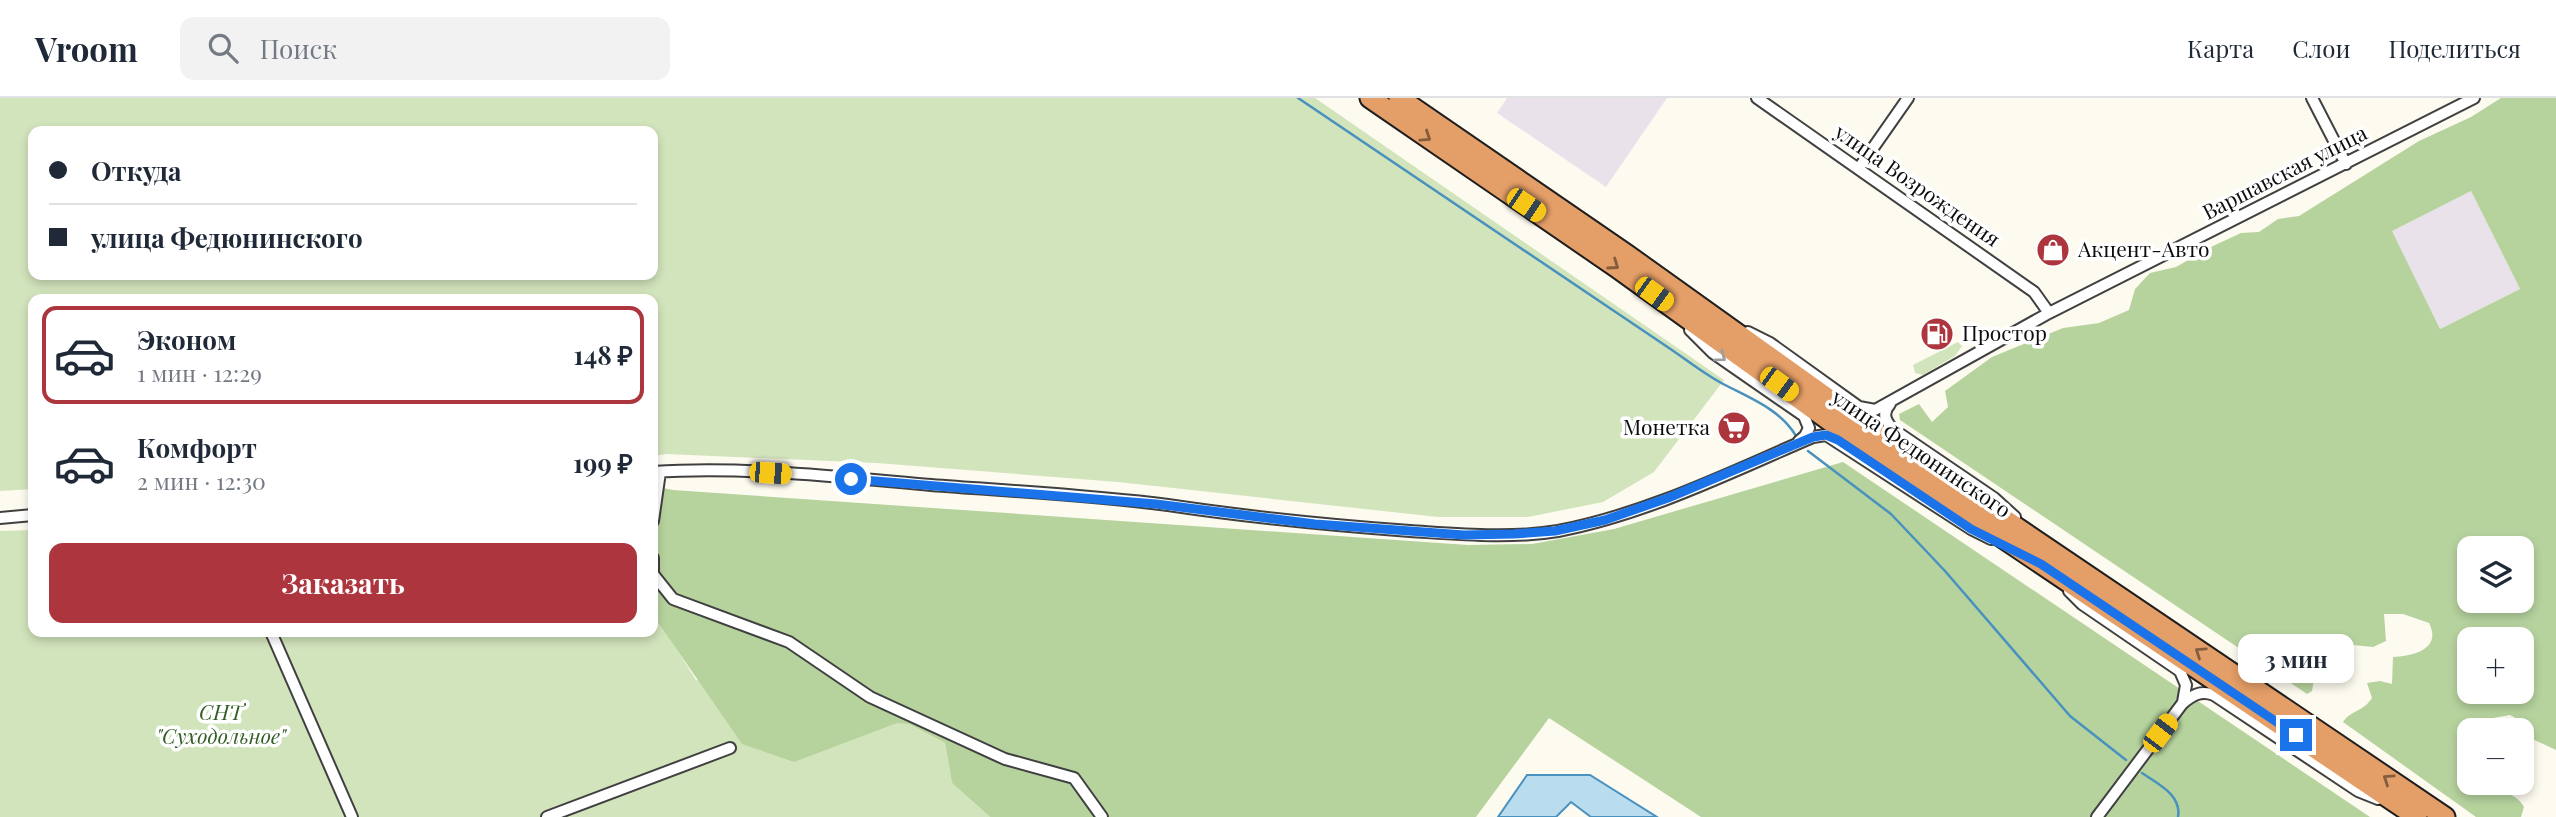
<!DOCTYPE html>
<html lang="ru">
<meta charset="utf-8">
<style>
:root{--surface:#fff;--page:#f2f2f3;--text:#1f2937;--muted:#747a83;--line:#e0e1e3;--accent:#ad353d}
body{margin:0;font-family:"Playfair Display",serif;background:var(--page);color:var(--text);height:100vh;display:flex;flex-direction:column;font-size:26px;white-space:nowrap}
*{box-sizing:border-box;margin:0}
p{font-size:23px;color:var(--muted)}
.icon{flex:none;width:38px;height:38px;fill:none;stroke:currentColor;stroke-width:2;stroke-linecap:round;stroke-linejoin:round}
.map{position:relative;flex:1;overflow:hidden}
.panel{position:absolute;left:28px;top:196px;width:630px;height:343px;display:flex;flex-direction:column;background:var(--surface);border-radius:14px;box-shadow:0 4px 10px #0003}
.panel>*{flex:none}
.guide{position:absolute;left:28px;top:28px;width:630px;height:154px;border-radius:14px;box-shadow:0 4px 10px #0003;display:grid;align-content:center;height:154px;padding:0 21px;background:var(--surface)}
.tools{position:absolute;left:2457px;top:438px;display:grid;gap:14px}
.tools a{display:grid;place-items:center;width:77px;height:77px;border-radius:14px;background:var(--surface);box-shadow:0 4px 10px #0003;font-size:35px}
.end{position:absolute;width:32px;height:32px;margin:-16px;border:9px solid #1a73e8;background:#fff;box-shadow:0 0 0 4px #fff}
.from{border-radius:50%}
.bubble{position:absolute;height:49px;border-radius:14px;background:var(--surface);box-shadow:0 4px 10px #0003;font-size:23px;font-weight:700;line-height:49px;text-align:center}
.car{position:absolute;width:21px;height:42px;margin:-21px -10px;border-radius:9px;box-shadow:0 0 5px 2px #0007;background:linear-gradient(#f5c518 24%,#345 0 40%,#f5c518 0 76%,#345 0 86%,#f5c518 0)}
.guide b{display:flex;align-items:center;gap:24px;height:66px;font-size:26px}
.guide b+b{border-top:2px solid var(--line)}
.guide i{width:18px;height:18px;background:var(--text)}
ul{padding:12px 0 0;list-style:none}
li{display:flex;align-items:center;gap:21px;height:98px;margin:0 14px 10px;padding:0 7px;border:4px solid transparent;border-radius:14px}
li div{flex:1}
li b{display:block;font-size:26px}
li em{font-style:normal;font-weight:700}
li.current{border-color:var(--accent)}
li>.icon{width:63px;height:63px;stroke-width:1.5}
.cta{display:flex;gap:14px;margin-top:auto;padding:14px 21px}
.cta a{flex:1;height:80px;border-radius:14px;background:var(--accent);color:#fff;font-size:28px;font-weight:700;line-height:80px;text-align:center}
header{display:flex;align-items:center;gap:42px;box-sizing:border-box;height:98px;padding:0 35px;background:var(--surface);border-bottom:2px solid var(--line)}
header strong{font-size:33px}
nav{display:flex;gap:38px;margin-inline-start:auto;font-size:24px}
.search{width:490px;height:63px;background:var(--page);display:flex;align-items:center;gap:18px;box-sizing:border-box;padding:0 24px;border-radius:14px;color:var(--muted);font-size:26px}
.map>svg:first-child{display:block}
.industrial{fill:#eae2eb}
.green{fill:#d2e4bc;fill-rule:evenodd}
.forest{fill:#b6d39e;fill-rule:evenodd}
.water{fill:#b9dcef;stroke:#4991be;stroke-width:2}
.lines{fill:none;stroke-linecap:round;stroke-linejoin:round}
.stream{stroke:#4991be;stroke-width:2.5}
.street-casing{stroke:#404040;stroke-width:14}
.highway-casing{stroke:#1e1e1e;stroke-width:23}
.street{stroke:#fff;stroke-width:10}
.highway{stroke:#e49e67;stroke-width:19}
.oneway{stroke:#835d3e}
.oneway2{stroke:#9e9e9e}
.route{stroke:#1a73e8;stroke-width:9}
.labels{text-anchor:middle;stroke-width:7;stroke-linejoin:round;paint-order:stroke}
.street-label{font-size:21px;fill:#0d0d0d;stroke:#fff}
.poi-label{font-size:21px;fill:#0d0d0d;stroke:#fff;text-anchor:start}
.park-label{font-size:21px;font-style:italic;fill:#325d25;stroke:#fff}
</style>
<header>
<strong>Vroom</strong>
<div class="search"><svg class="icon" aria-label="search" viewBox="0 0 24 24"><circle cx="10" cy="10" r="6"/><path d="M15 15l6 6"/></svg>Поиск</div>
<nav><a>Карта</a><a>Слои</a><a>Поделиться</a></nav>
</header>
<div class="map">
<svg width="2556" height="719" viewBox="0 0 2556 719">
<rect width="100%" height="100%" fill="#fdfaef"/>
<!-- industrial -->
<path class="industrial" d="M 1507,0 L 1667,0 L 1606,89 L 1497,15 Z
M 2471,93 L 2520,191 L 2440,231 L 2391,132 Z"/>
<!-- green -->
<path class="green" d="M 0,0 L 1315,0 L 1724,282 L 1654,374 L 1603,404 L 1528,419 L 1438,419 L 1118,384 L 877,365 L 666,356 L 653,358 L 653,201 L 33,201 L 33,391 L 0,393 ZM 33,33 L 653,33 L 653,177 L 33,177 Z
M 1958,244 L 1962,248 L 1955,258 L 1923,277 L 1915,275 L 1913,267 Z
M 33,432 L 33,534 L 653,534 L 653,514 L 696,582 L 909,626 L 945,645 L 952,685 L 990,719 L 0,719 L 0,433 Z"/>
<!-- forest -->
<path class="forest" d="M 2501,0 L 2556,0 L 2556,652 L 2524,637 L 2519,622 L 2510,617 L 2493,620 L 2482,632 L 2469,632 L 2469,684 L 2494,684 C 2502,696 2518,696 2524,709 L 2521,719 L 2476,719 L 2343,624 C 2352,611 2362,615 2372,600 L 2367,585 L 2380,583 L 2392,586 L 2393,559 C 2414,558 2442,551 2429,525 L 2403,516 L 2384,516 L 2386,543 L 2373,549 L 2343,546 L 2342,559 L 2315,575 L 2312,593 L 2307,596 L 1900,322 L 1899,316 L 1919,306 L 1932,324 L 1948,309 L 1945,293 L 1992,259 L 2063,230 L 2099,225 L 2129,212 L 2135,191 L 2150,175 L 2176,169 L 2213,148 L 2241,135 L 2259,134 L 2278,121 L 2299,118 L 2419,43 L 2471,19 ZM 2471,93 L 2520,191 L 2440,231 L 2392,133 ZM 2469,450 L 2522,450 L 2522,502 L 2469,502 ZM 2469,541 L 2522,541 L 2522,593 L 2469,593 Z
M 1843,364 L 2370,719 L 1701,719 L 1549,620 L 1476,719 L 990,719 L 952,685 L 945,645 L 909,626 L 897,625 L 794,664 L 742,646 L 655,520 L 653,509 L 653,388 L 673,392 L 1468,447 L 1532,446 L 1614,431 Z"/>
<!-- water -->
<path class="water" d="M 1527,677 L 1590,677 L 1657,719 L 1591,719 L 1571,704 L 1556,719 L 1498,719 Z"/>
<g class="lines">
<!-- stream -->
<path class="stream" d="M 1298,0 L 1669,250 C 1687,262 1705,277 1725,287 C 1750,300 1781,312 1796,338
M 1808,353 L 1891,416 L 1945,473 L 2070,618 L 2126,662
M 2142,675 C 2158,686 2182,697 2178,719"/>
<defs>
<path id="street" d="M 1757,0 L 2034,194 L 2049,215
M 2312,0 L 2346,66
M 1859,70 L 1908,0
M 1690,232 L 1713,255 L 1804,318 L 1809,330 L 1805,338 L 1799,343
M 1748,234 L 1770,245 L 1859,309 L 1875,312 L 2049,215 L 2474,0
M 1890,306 C 1881,316 1886,324 1894,332 L 1994,400 L 2015,419
M 653,374 C 745,368 840,379 931,387 C 1010,393 1090,397 1168,407 C 1248,419 1328,427 1410,433 C 1458,436 1510,441 1558,433 C 1647,416 1731,374 1813,339 L 1826,337 L 1971,431 L 1991,441
M 0,420 L 33,417
M 653,423 L 660,374
M 653,460 L 653,476 L 673,501 L 789,544 L 870,599 L 1005,661 L 1074,680 L 1102,719
M 2069,493 L 2082,506 L 2180,573 L 2186,587 L 2183,604
M 271,534 L 352,719
M 547,719 L 730,650
M 2097,719 L 2182,606 C 2192,597 2201,592 2214,597 L 2358,693 L 2378,701"/>
<path id="highway" d="M 1370,0 L 1616,169 L 1841,331 L 2417,719
M 1399,0 L 1626,156 L 1865,327 L 2445,719"/>
</defs>
<!-- street casing -->
<use href="#street" class="street-casing"/>
<!-- highway casing -->
<use href="#highway" class="highway-casing"/>
<!-- street -->
<use href="#street" class="street"/>
<!-- highway -->
<use href="#highway" class="highway"/>
</g>
<!-- one-way arrows -->
<defs><path id="oneway-chevron" d="M-2-3.5L2.5 0L-2 3.5" fill="none" stroke-width="1.6" stroke-linecap="round" stroke-linejoin="round" transform="scale(1.75)"/></defs>
<g class="oneway">
<use href="#oneway-chevron" transform="translate(1426 39) rotate(34)"/>
<use href="#oneway-chevron" transform="translate(1614 167) rotate(35)"/>
<use href="#oneway-chevron" transform="translate(2200 554) rotate(-146)"/>
<use href="#oneway-chevron" transform="translate(2388 681) rotate(-146)"/>
</g>
<use class="oneway2" href="#oneway-chevron" transform="translate(1721 259) rotate(36)"/>
<g class="lines">
<!-- route -->
<path class="route" d="M 851,381 L 1156,406 L 1315,426 L 1464,437 L 1514,436 L 1555,433 L 1605,422 L 1668,400 L 1813,339 L 1826,337 L 1838,342 L 1971,431 L 2041,466 L 2296,637"/>
</g>
<!-- icons -->
<defs>
<symbol id="shop-disc" viewBox="-11 -11 22 22"><circle r="9.5" fill="#ad353d" stroke="#fff"/><path d="M-5-2.5h2.3a2.7 3.5 0 0 1 5.4 0H5L5.5 6h-11ZM-1.5-2.5h3a1.5 2.3 0 0 0-3 0Z" fill="#fff"/></symbol>
<symbol id="fuel-disc" viewBox="-11 -11 22 22"><circle r="9.5" fill="#ad353d" stroke="#fff"/><path d="M-5.5-6h7V0h2V4h1.3V-2.5L3-4.5l.8-.8L6-3V5H2.5V1h-1V6h-7ZM-4.2-4.7v3.2H.2V-4.7Z" fill="#fff"/></symbol>
<symbol id="supermarket-disc" viewBox="-11 -11 22 22"><circle r="9.5" fill="#ad353d" stroke="#fff"/><path d="M-6-5.5h2.5l.6 2H6L4.5 2H-2.5L-4.4-4H-6ZM-1.5 3.2a1.3 1.3 0 1 0 .1 0ZM3 3.2a1.3 1.3 0 1 0 .1 0Z" fill="#fff"/></symbol>
</defs>
<g fill-rule="evenodd">
<use href="#shop-disc" x="2034" y="133" width="38" height="38"/>
<use href="#fuel-disc" x="1918" y="217" width="38" height="38"/>
<use href="#supermarket-disc" x="1715" y="311" width="38" height="38"/>
</g>
<g class="labels">
<!-- street labels -->
<g class="street-label">
<text transform="translate(2285 75) rotate(-27)" y="7">Варшавская улица</text>
<text transform="translate(1917 88) rotate(35)" y="7">улица Возрождения</text>
<text transform="translate(1921 356) rotate(34)" y="7">улица Федюнинского</text>
</g>
<!-- poi labels -->
<g class="poi-label">
<text x="2078" y="159">Акцент-Авто</text>
<text x="1962" y="243">Простор</text>
<text x="1710" y="337" text-anchor="end">Монетка</text>
</g>
<!-- park labels -->
<g class="park-label">
<text x="221" y="622">СНТ<tspan x="221" dy="24">"Суходольное"</tspan></text>
</g>
</g>
</svg>
<div class="tools">
<a><svg class="icon" aria-label="layers" viewBox="0 0 24 24"><path d="M12 4l9 5-9 5-9-5zM3 14l9 5 9-5"/></svg></a>
<a>+</a>
<a>−</a>
</div>
<i class="end from" style="left:851px;top:381px"></i>
<i class="end" style="left:2296px;top:637px"></i>
<div class="bubble" style="left:2238px;top:536px;width:116px">3 мин</div>
<i class="car" style="left:1526px;top:107px;rotate:124deg"></i>
<i class="car" style="left:1654px;top:196px;rotate:126deg"></i>
<i class="car" style="left:1779px;top:286px;rotate:126deg"></i>
<i class="car" style="left:770px;top:375px;rotate:94deg"></i>
<i class="car" style="left:2160px;top:635px;rotate:37deg"></i>
<div class="guide">
<b><i class="from"></i>Откуда</b>
<b><i></i>улица Федюнинского</b>
</div>
<section class="panel">
<ul>
<li class="current"><svg class="icon" aria-label="car" viewBox="0 0 24 24"><path d="M5 17H2v-5l4-1 3-4h7l3 4 3 1v5h-3M9 17h6M6 11h13"/><circle cx="7" cy="17" r="2"/><circle cx="17" cy="17" r="2"/></svg><div><b>Эконом</b><p>1 мин · 12:29</p></div><em>148 ₽</em></li>
<li><svg class="icon" aria-label="car" viewBox="0 0 24 24"><path d="M5 17H2v-5l4-1 3-4h7l3 4 3 1v5h-3M9 17h6M6 11h13"/><circle cx="7" cy="17" r="2"/><circle cx="17" cy="17" r="2"/></svg><div><b>Комфорт</b><p>2 мин · 12:30</p></div><em>199 ₽</em></li>
</ul>
<div class="cta"><a>Заказать</a></div>
</section>
</div>
